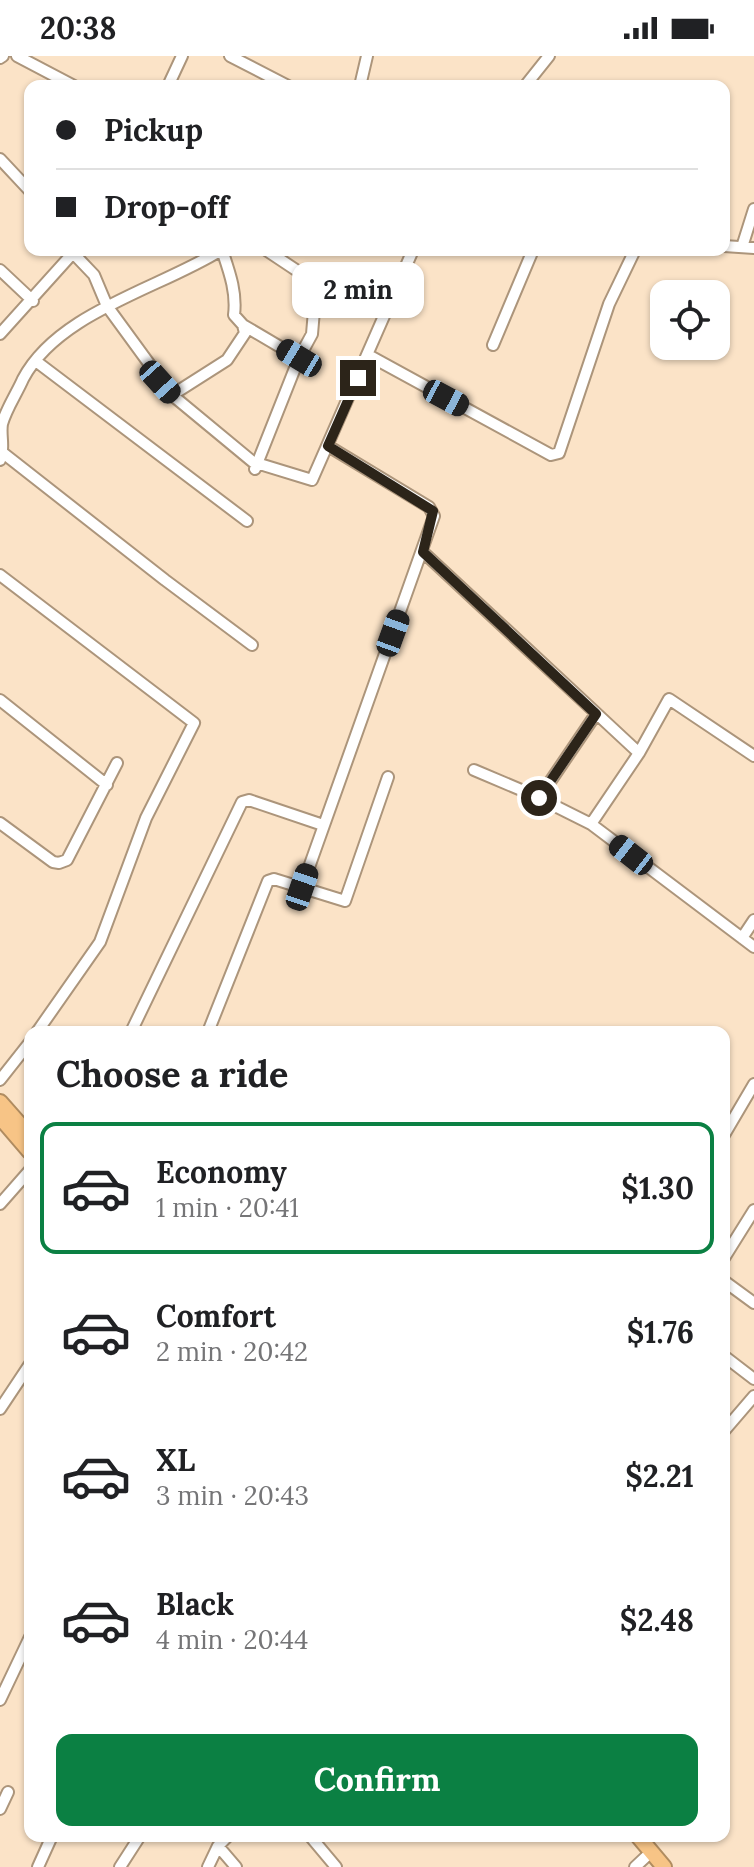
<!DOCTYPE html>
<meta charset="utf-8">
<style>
:root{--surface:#fff;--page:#f6f6f6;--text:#202124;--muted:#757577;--line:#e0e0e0;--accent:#0b8043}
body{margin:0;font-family:Lora,serif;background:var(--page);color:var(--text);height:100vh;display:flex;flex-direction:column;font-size:30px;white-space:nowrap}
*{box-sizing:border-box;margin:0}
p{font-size:26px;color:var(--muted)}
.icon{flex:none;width:44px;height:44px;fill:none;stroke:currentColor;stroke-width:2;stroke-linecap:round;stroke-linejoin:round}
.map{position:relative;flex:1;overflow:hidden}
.drawer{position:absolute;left:24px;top:970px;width:706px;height:816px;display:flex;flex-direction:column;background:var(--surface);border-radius:16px;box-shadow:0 2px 6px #0004}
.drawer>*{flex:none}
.guide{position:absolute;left:24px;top:24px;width:706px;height:176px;border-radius:16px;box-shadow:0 2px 6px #0004;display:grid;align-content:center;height:176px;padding:0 32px;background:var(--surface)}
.tools{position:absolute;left:650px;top:224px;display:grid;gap:16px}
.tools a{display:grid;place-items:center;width:80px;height:80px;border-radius:16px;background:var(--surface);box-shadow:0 2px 6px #0004;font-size:40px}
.end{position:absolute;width:36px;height:36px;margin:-18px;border:10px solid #2c2419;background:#fff;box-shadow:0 0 0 4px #fff}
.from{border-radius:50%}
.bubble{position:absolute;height:56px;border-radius:16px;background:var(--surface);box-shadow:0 2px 6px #0004;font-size:26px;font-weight:700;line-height:56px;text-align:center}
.car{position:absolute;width:24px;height:48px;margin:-24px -12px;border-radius:10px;box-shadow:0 0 6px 2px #0007;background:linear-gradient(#222 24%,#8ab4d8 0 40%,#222 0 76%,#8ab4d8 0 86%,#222 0)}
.guide b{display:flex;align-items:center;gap:28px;height:76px;font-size:30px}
.guide b+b{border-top:2px solid var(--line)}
.guide i{width:20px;height:20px;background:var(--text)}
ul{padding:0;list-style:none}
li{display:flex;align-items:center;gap:24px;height:132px;margin:0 16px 12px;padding:0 16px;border:4px solid transparent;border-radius:16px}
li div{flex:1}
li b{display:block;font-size:30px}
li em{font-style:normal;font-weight:700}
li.active{border-color:var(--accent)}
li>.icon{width:72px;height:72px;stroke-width:1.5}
h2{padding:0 32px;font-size:36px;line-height:96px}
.action{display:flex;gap:16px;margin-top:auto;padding:16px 32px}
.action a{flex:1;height:92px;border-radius:16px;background:var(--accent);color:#fff;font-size:32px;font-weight:700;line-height:92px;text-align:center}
.status{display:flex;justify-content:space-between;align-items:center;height:56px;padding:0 40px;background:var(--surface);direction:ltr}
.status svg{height:22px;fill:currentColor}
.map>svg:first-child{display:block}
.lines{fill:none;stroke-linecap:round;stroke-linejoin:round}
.minor-casing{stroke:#ac957b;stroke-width:14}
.highway-casing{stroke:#b08c60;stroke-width:18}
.minor{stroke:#fff;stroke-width:10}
.highway{stroke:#f7c486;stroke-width:14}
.route{stroke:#2c2419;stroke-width:10}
</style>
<div class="status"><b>20:38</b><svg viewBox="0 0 49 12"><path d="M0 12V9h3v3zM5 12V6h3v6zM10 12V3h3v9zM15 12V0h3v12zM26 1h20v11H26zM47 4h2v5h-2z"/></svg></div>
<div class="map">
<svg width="754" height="1811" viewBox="0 0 754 1811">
<rect width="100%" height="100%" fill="#fbe3c7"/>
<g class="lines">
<defs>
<path id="minor" d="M 17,0 L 74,30
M 230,0 L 288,30
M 0,2 L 3,0
M 168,30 L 182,0
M 360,30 L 367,0
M 525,30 L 549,0
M 0,103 L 30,135
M 724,190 L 754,192
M 742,191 L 754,153
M 0,214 L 33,245
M 243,269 L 299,302
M 0,278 L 73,197 L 94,219 L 107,250 L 172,339 L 253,406 L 312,424 L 413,194
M 493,289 L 533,194
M 368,299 L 551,399 L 559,397 L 609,248 L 635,194
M 37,306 L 247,465
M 172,339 L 227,304 L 245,277 L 243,269 L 234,259 C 237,236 229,215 222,194
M 3,397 L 165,524 L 252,589
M 0,404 C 5,392 0,380 2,368 C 6,353 17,337 23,323 C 58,256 161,232 221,194
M 255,413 L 299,302 L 312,278 L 315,243 L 308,222 L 266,194
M 423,496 L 639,697
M 0,519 L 194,667 L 146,762 L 100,886 L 37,976
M 0,644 L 107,729
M 474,714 L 533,739 L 591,768 L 754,891
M 539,742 L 596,658
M 0,767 L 53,806 L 59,807 L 67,804 L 117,707
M 591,768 L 639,697 L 669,643 L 754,700
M 302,831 L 434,460 L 429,451 L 328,390
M 742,882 L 754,864
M 131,976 L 242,746 L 249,744 L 323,769
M 208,976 L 268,825 L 274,823 L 345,845 L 388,721
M 0,1024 L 30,986
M 724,1079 L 754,1028
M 0,1148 L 30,1114
M 724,1202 L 754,1154
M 724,1225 L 754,1247
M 724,1300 L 754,1323
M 0,1353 L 30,1308
M 724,1375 L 754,1340
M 0,1644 L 30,1581
M 0,1753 L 8,1736
M 310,1780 L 336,1811
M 218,1790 L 236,1811
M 38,1811 L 52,1780
M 120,1811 L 140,1780
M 208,1811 L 218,1790 L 228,1780
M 635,1811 L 651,1796"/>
<path id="highway" d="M 0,1046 L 30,1080
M 0,1061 L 30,1096
M 638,1780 L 664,1811"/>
</defs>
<!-- minor casing -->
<use href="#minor" class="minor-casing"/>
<!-- highway casing -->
<use href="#highway" class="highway-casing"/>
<!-- minor -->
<use href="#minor" class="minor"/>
<!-- highway -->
<use href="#highway" class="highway"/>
</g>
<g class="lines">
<!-- route -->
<path class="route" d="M 358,322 L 328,390 L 433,455 L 423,496 L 596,658 L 539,742"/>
</g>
</svg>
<div class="tools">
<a><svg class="icon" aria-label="locate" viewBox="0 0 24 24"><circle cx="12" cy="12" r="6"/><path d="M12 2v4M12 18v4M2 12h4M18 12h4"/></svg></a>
</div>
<i class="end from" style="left:539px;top:742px"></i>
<i class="end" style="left:358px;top:322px"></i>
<div class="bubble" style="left:292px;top:206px;width:132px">2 min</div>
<i class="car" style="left:299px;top:302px;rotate:301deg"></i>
<i class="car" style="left:160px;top:326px;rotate:138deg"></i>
<i class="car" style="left:446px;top:342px;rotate:118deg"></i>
<i class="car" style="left:393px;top:577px;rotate:20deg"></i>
<i class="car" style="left:631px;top:799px;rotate:308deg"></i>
<i class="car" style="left:302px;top:831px;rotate:19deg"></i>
<div class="guide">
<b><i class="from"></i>Pickup</b>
<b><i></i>Drop-off</b>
</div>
<section class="drawer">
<h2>Choose a ride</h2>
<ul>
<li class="active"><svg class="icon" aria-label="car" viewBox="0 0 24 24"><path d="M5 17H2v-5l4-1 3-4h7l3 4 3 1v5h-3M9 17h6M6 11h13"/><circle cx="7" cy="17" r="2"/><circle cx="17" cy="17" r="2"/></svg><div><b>Economy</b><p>1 min · 20:41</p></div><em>$1.30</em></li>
<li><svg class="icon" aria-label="car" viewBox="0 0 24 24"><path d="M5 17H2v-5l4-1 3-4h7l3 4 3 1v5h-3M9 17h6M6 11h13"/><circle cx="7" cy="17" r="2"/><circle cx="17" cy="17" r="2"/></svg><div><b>Comfort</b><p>2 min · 20:42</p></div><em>$1.76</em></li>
<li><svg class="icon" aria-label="car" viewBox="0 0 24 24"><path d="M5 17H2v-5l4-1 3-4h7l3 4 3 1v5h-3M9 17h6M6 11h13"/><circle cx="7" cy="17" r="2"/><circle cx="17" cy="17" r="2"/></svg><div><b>XL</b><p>3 min · 20:43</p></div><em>$2.21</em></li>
<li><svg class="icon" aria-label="car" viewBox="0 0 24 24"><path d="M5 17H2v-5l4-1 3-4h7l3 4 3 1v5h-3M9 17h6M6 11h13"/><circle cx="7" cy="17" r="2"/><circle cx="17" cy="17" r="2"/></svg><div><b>Black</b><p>4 min · 20:44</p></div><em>$2.48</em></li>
</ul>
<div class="action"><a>Confirm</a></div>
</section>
</div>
